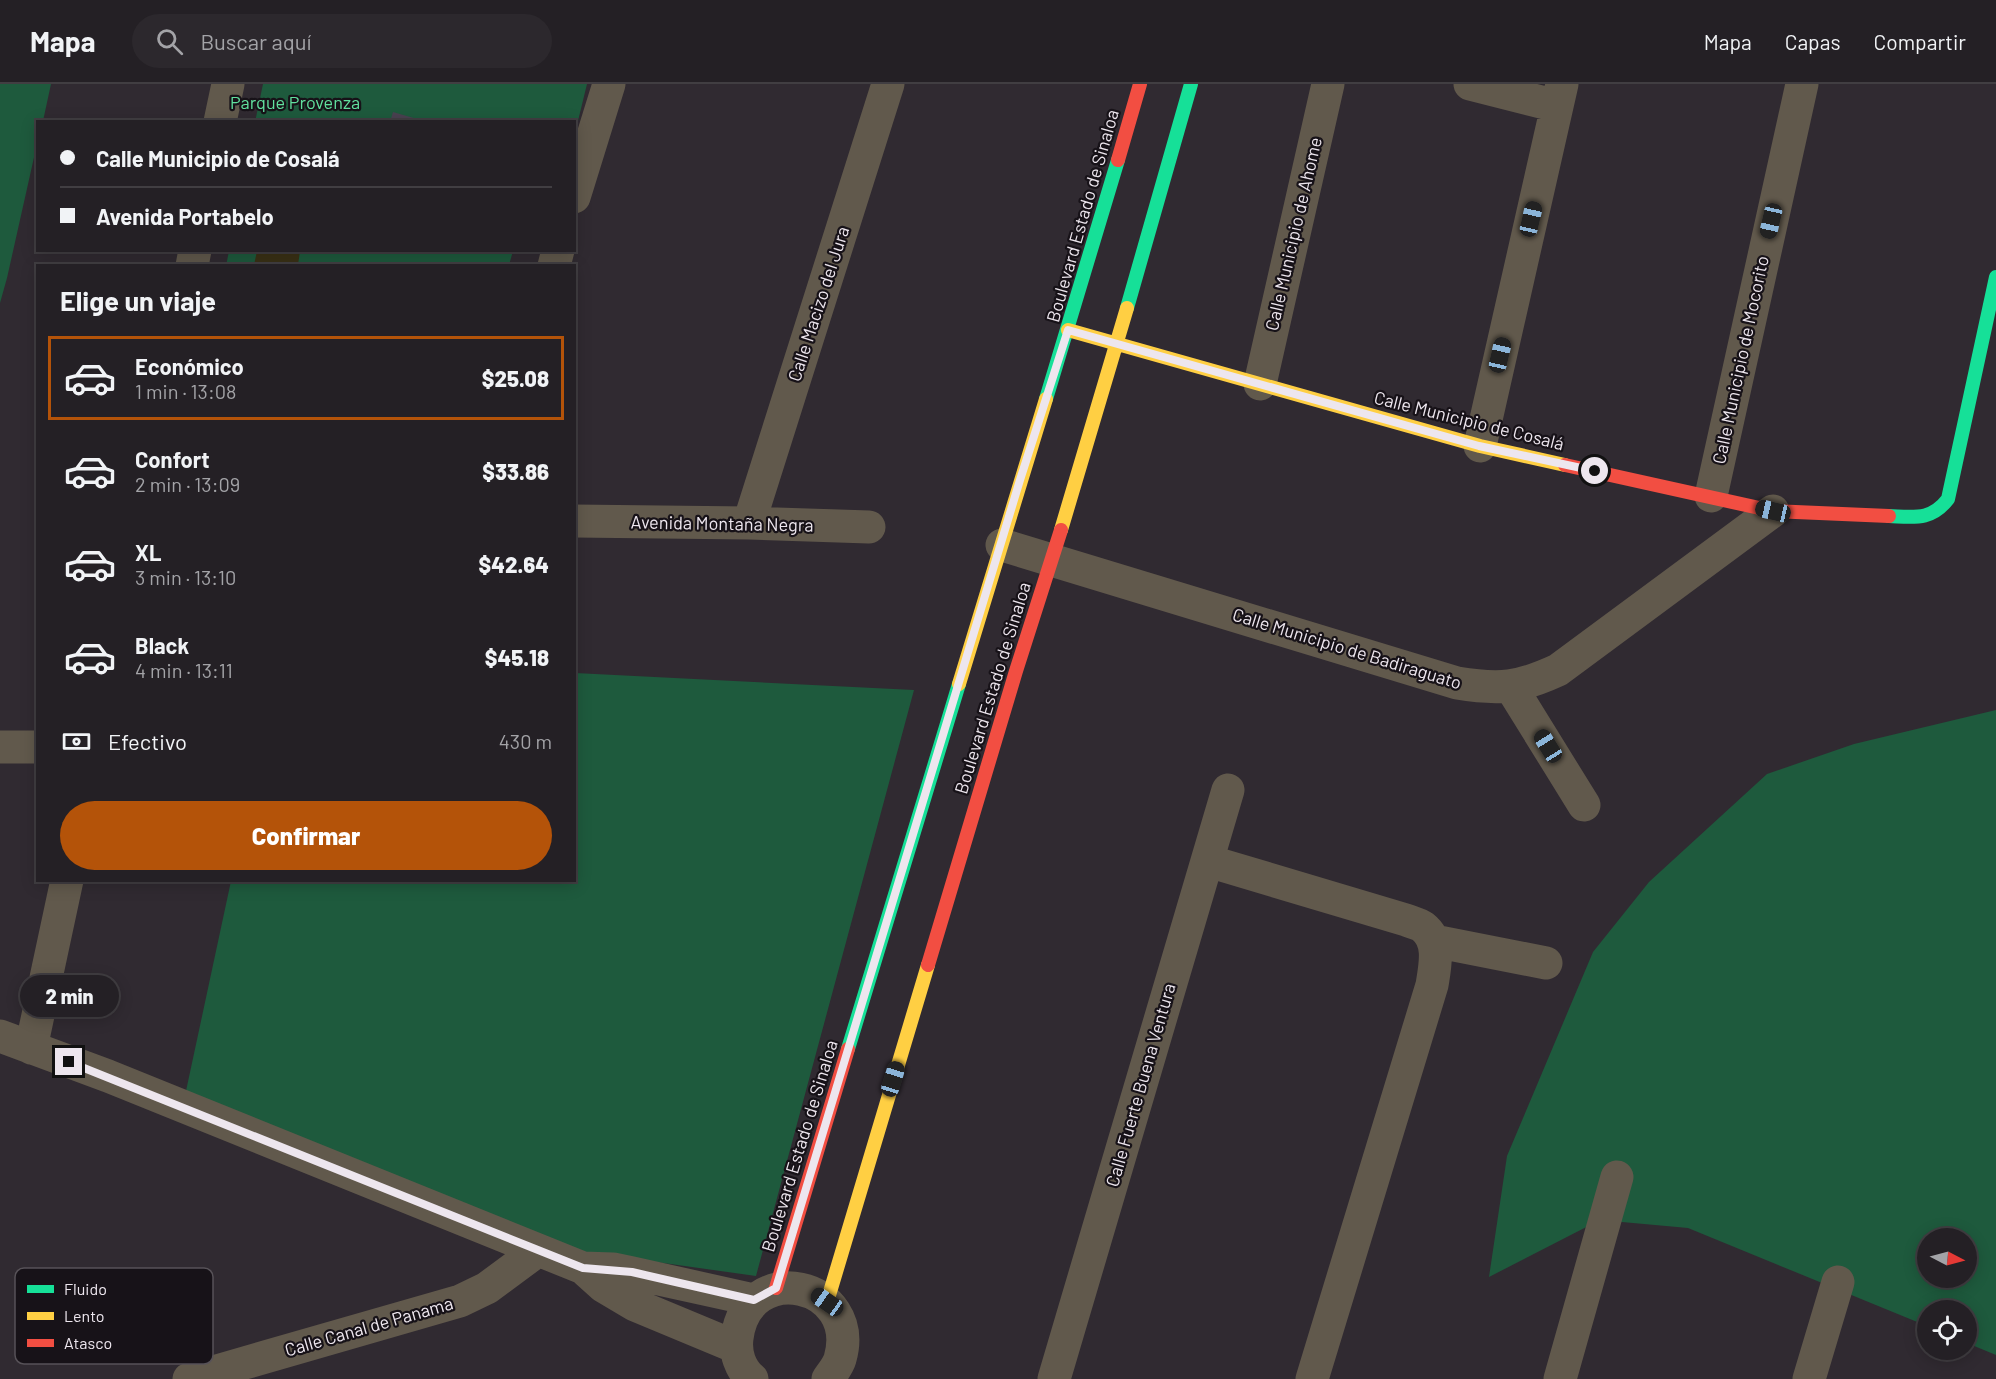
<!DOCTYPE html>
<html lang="es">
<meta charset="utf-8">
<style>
:root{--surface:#242025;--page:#2c282d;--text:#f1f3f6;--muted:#a3a3a7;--line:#413e42;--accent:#b45309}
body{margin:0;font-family:Barlow,sans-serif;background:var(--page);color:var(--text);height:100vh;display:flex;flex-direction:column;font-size:22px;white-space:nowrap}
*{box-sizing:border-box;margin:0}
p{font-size:20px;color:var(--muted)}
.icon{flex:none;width:33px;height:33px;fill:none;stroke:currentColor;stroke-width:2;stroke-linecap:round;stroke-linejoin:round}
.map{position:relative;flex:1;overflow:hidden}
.details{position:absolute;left:36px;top:180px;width:540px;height:618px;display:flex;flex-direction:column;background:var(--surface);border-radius:0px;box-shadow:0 3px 15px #0003,0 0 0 2px var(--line)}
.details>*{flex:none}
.top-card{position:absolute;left:36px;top:36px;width:540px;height:132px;border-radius:0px;box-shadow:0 3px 15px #0003,0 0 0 2px var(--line);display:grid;align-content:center;height:132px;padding:0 24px;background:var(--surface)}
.needle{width:39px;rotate:96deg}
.buttons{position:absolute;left:1917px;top:1144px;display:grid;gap:12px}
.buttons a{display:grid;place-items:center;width:60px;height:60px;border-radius:50%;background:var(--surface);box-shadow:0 3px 15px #0003,0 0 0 2px var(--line);font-size:30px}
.end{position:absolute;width:27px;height:27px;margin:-14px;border:8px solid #ede6ee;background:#111;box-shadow:0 0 0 3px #111}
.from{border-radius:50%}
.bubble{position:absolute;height:42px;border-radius:21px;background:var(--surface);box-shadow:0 3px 15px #0003,0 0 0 2px var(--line);font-size:20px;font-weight:800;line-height:42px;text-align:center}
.car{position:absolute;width:18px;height:36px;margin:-18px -9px;border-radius:8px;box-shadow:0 0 4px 2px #0007;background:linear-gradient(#222 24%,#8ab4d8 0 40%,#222 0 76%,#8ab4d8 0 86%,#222 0)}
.top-card b{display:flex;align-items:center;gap:21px;height:57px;font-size:22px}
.top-card b+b{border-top:2px solid var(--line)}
.top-card i{width:15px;height:15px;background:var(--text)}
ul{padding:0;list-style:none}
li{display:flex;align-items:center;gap:18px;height:84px;margin:0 12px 9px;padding:0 12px;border:3px solid transparent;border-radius:0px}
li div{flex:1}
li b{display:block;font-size:22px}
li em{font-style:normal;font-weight:800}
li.selected{border-color:var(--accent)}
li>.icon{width:54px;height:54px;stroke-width:1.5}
h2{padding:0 24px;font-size:27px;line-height:72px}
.pay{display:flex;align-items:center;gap:15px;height:66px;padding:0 24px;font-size:22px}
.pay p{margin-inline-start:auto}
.button{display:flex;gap:12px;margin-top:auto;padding:12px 24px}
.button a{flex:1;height:69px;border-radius:36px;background:var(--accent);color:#fff;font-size:24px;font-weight:800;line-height:69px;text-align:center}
header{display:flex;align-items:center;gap:36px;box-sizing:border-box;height:84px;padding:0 30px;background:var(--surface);border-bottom:2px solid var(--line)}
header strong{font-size:28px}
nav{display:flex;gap:33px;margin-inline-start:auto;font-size:21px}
.search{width:420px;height:54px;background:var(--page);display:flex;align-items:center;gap:15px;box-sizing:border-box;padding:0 21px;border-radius:33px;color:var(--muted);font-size:22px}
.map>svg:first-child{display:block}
.green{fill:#1e5a3d;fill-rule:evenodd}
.sand{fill:#3a3116}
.building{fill:#494150}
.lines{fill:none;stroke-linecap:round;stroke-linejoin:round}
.street{stroke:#61594c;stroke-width:33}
.fast{stroke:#16e098;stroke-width:14}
.slow{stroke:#ffcf43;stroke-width:14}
.jam{stroke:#f24e42;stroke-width:14}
.route{stroke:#ede6ee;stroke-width:8}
.labels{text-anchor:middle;stroke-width:4.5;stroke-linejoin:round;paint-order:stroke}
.park-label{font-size:18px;fill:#61e09e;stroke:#171218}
.street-label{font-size:18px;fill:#ede6ee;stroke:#171218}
.key{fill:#171218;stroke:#575258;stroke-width:1.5}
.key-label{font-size:16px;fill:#ede6ee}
</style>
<header>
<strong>Mapa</strong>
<div class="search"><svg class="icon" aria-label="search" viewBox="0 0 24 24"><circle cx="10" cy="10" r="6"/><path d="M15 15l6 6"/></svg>Buscar aquí</div>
<nav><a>Mapa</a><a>Capas</a><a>Compartir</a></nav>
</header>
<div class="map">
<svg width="1996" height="1295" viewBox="0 0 1996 1295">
<rect width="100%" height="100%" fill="#302a31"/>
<!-- green -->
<path class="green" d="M 0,0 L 51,0 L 43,37 L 38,38 L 37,60 L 7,194 L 0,219 Z
M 263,0 L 587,0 L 577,41 L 575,41 L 574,38 L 552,36 L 551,38 L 255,38 Z
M 229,167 L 513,167 L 509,181 L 226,182 Z
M 575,589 L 914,606 L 756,1192 L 585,1168 L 186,1007 L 231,797 L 574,796 Z
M 1996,626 L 1996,1271 L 1967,1259 L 1966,1227 L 1928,1227 L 1927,1242 L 1688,1144 L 1600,1136 L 1489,1193 L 1507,1072 L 1593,868 L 1649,798 L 1767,690 L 1854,660 ZM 1928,1155 L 1966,1155 L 1966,1194 L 1928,1194 Z"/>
<!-- sand -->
<path class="sand" d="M 257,167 L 300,167 L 298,181 L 254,181 Z"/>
<!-- building -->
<path class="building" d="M 393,28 L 424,37 L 424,38 L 390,38 Z"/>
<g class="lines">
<!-- street -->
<path class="street" d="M 1470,0 L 1557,22
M 220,38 L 228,0
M 574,113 L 609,0
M 192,182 L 195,166
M 554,182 L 558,166
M 1260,300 L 1328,0
M 1480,362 L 1562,0
M 1711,412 L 1802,0
M 574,437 L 749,439 L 869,443
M 749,439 L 888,0
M 1002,461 L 1457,599 C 1500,606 1519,604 1558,586 L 1773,427
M 1511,603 L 1584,721
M 0,663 L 38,663
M 1208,777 L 1406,836 C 1411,838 1419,840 1423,843 C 1441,857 1435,882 1432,901 L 1312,1295
M 1434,857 L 1546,879
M 0,952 L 108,992 L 583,1184 L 613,1185 L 632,1189 L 754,1216
M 31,964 L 67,796
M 583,1184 L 603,1202 L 635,1221 L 736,1263
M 189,1295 L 460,1217 L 487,1204 L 537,1167
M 752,1295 C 740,1285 735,1269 737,1254 C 747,1173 862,1198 840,1275 C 838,1282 832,1289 828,1295
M 1054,1295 L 1228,706
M 1560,1295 L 1617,1093
M 1809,1295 L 1838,1198"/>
<!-- fast -->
<path class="fast" d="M 1127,224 L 1191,0
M 1046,315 L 1118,76
M 1889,432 C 1914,433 1931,437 1948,415 L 1996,193
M 848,965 L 959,600"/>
<!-- slow -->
<path class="slow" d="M 1068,246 L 1480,362 L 1565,381
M 1061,446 L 1127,224
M 959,600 L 1046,315
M 827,1218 L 928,881"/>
<!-- jam -->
<path class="jam" d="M 1118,76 L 1140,0
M 1565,381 L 1773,427 L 1889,432
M 928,881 L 1016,587 L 1061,446
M 776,1204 L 848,965"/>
</g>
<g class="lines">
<!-- route -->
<path class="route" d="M 69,978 L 583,1184 L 632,1188 L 754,1216 L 776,1204 L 1020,396 L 1068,246 L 1479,362 L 1595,387"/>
</g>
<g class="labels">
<!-- park labels -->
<g class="park-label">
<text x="295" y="25">Parque Provenza</text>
</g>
<!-- street labels -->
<g class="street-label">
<text transform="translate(1083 132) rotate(-74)" y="6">Boulevard Estado de Sinaloa</text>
<text transform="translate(1294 150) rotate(-77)" y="6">Calle Municipio de Ahome</text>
<text transform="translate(819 220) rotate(-72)" y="6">Calle Macizo del Jura</text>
<text transform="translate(1741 276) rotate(-78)" y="6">Calle Municipio de Mocorito</text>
<text transform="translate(1469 337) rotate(14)" y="6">Calle Municipio de Cosalá</text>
<text transform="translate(722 440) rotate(1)" y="6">Avenida Montaña Negra</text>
<text transform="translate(1347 565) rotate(17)" y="6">Calle Municipio de Badiraguato</text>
<text transform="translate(993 604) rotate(-73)" y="6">Boulevard Estado de Sinaloa</text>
<text transform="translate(1141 1001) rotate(-74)" y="6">Calle Fuerte Buena Ventura</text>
<text transform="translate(800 1062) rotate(-73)" y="6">Boulevard Estado de Sinaloa</text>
<text transform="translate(369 1243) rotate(-16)" y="6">Calle Canal de Panama</text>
</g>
</g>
<!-- legend -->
<rect x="15" y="1184" width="198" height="96" rx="9" class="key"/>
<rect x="27" y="1201" width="27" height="8" fill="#16e098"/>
<rect x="27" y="1228" width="27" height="8" fill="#ffcf43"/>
<rect x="27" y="1255" width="27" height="8" fill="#f24e42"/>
<g class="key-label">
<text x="64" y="1211">Fluido</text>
<text x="64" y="1238">Lento</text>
<text x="64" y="1265">Atasco</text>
</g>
</svg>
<div class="buttons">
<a><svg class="needle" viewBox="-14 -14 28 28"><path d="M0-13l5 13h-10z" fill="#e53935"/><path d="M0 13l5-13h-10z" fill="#a3a3a7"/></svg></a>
<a><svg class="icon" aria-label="locate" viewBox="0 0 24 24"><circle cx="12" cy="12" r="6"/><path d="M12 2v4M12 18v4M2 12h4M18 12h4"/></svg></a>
</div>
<i class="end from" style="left:1595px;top:387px"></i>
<i class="end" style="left:69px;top:978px"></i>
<div class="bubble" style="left:20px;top:891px;width:99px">2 min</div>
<i class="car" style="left:1531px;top:135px;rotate:13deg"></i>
<i class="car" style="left:1771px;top:137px;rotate:193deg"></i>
<i class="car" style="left:1500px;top:271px;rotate:13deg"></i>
<i class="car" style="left:1773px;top:427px;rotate:283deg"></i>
<i class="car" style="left:1548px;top:662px;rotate:328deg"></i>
<i class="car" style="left:893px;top:995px;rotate:17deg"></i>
<i class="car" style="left:827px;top:1218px;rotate:305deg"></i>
<div class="top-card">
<b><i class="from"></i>Calle Municipio de Cosalá</b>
<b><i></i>Avenida Portabelo</b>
</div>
<section class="details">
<h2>Elige un viaje</h2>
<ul>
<li class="selected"><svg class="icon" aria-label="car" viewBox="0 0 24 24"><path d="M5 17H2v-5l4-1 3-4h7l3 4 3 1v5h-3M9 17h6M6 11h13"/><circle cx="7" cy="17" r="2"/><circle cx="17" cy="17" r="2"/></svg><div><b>Económico</b><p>1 min · 13:08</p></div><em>$25.08</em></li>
<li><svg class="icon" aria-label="car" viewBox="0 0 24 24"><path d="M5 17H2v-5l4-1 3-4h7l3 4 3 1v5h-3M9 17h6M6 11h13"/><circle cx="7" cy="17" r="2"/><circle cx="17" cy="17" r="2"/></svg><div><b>Confort</b><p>2 min · 13:09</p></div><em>$33.86</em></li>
<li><svg class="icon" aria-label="car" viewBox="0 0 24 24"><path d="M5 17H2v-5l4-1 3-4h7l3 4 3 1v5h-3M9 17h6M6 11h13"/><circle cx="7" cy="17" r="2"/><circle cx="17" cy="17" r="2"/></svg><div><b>XL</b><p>3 min · 13:10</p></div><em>$42.64</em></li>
<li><svg class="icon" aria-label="car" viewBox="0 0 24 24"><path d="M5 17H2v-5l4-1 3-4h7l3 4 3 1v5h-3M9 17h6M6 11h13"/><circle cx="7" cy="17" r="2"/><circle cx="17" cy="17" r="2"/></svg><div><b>Black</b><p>4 min · 13:11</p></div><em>$45.18</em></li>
</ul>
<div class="pay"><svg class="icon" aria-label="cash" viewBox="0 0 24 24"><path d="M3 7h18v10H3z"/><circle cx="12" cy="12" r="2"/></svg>Efectivo<p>430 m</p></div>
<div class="button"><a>Confirmar</a></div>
</section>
</div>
